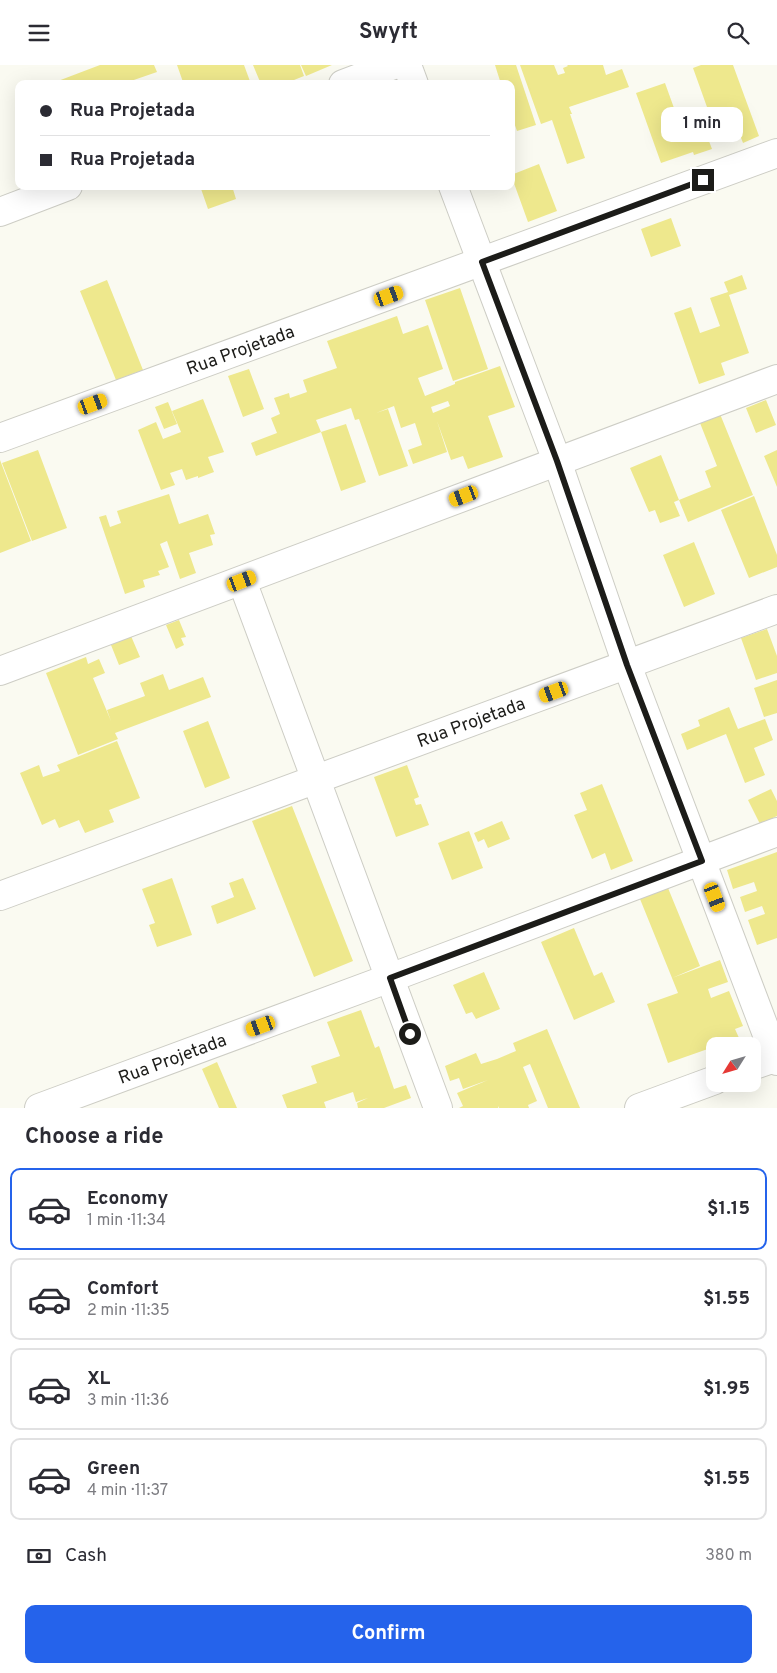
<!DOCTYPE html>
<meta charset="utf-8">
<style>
:root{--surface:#fff;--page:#f7f7f7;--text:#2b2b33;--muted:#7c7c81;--line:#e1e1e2;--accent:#2563eb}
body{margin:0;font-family:Overpass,sans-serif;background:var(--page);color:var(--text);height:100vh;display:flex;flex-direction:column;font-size:19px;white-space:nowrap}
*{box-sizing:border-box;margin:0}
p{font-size:16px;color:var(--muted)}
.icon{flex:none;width:28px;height:28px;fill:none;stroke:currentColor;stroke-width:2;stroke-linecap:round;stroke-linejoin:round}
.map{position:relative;height:1043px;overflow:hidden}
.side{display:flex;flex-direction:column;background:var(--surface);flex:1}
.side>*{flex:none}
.top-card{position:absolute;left:15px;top:15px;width:500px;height:110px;border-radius:10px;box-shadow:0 5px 20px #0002;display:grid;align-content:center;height:110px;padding:0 25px;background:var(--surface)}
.needle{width:32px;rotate:233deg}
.tools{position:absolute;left:706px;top:972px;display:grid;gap:10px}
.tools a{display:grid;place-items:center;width:55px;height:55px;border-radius:10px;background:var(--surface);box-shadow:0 5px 20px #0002;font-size:25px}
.end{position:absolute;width:22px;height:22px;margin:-11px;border:6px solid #1c1c19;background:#fff;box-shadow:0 0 0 2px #fff}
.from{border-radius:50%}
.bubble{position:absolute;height:35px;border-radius:10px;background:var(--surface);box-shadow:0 5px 20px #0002;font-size:16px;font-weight:700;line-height:35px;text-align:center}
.car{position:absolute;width:15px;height:30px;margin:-15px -8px;border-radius:6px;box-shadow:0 0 4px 1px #0007;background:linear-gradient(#f5c518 24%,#345 0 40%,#f5c518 0 76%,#345 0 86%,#f5c518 0)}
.top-card b{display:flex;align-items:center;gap:18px;height:48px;font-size:19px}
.top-card b+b{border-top:1px solid var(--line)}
.top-card i{width:12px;height:12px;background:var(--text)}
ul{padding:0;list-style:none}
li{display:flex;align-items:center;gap:15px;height:82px;margin:0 10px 8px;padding:0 15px;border:2px solid var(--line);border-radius:10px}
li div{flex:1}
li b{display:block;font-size:19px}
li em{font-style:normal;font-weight:700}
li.on{border-color:var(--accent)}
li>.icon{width:45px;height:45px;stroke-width:1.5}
h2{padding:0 25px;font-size:22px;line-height:60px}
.pay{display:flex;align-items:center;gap:12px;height:55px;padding:0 25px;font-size:19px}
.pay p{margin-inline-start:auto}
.cta{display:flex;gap:10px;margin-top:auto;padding:10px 25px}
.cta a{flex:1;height:58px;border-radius:10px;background:var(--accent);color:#fff;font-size:20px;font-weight:700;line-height:58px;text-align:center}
header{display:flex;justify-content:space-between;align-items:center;height:65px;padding:0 25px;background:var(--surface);font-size:22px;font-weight:700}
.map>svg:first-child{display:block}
.building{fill:#eee88d;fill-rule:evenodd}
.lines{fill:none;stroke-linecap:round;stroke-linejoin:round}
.minor-casing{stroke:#cdcdc5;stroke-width:30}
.minor{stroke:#fff;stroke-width:28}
.route{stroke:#1c1c19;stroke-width:6}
.labels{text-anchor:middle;stroke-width:4.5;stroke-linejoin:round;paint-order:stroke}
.street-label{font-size:18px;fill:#1c1c19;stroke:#fffffe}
</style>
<header><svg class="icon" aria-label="menu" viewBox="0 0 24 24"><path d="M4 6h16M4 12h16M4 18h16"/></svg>Swyft<svg class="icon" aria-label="search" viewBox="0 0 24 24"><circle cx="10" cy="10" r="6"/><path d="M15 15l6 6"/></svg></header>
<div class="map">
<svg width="777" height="1043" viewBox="0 0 777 1043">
<rect width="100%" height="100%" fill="#fafaf1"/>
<!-- building -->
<path class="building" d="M 100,0 L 154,0 L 157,7 L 128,17 L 129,19 L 50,19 Z
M 177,0 L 244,0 L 251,19 L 186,19 L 185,16 L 183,17 Z
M 253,0 L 300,0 L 304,11 L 284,19 L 261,19 Z
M 301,0 L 332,0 L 306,11 Z
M 495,0 L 516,0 L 536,60 L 517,66 L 511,49 L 511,19 L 501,19 Z
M 520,0 L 554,0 L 558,10 L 565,8 L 563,3 L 568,1 L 567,0 L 603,0 L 606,10 L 622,4 L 629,22 L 569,42 L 572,49 L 570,49 L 585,93 L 567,99 L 552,55 L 541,59 Z
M 701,0 L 733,0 L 759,71 L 743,78 L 732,49 L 712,56 L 693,3 Z
M 665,18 L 679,57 L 682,56 L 686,69 L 704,63 L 712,84 L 694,90 L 693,87 L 661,98 L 636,28 Z
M 539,99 L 557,146 L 528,157 L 511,110 Z
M 200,121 L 232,121 L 236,134 L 208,144 Z
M 671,153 L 681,181 L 651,192 L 641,164 Z
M 742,210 L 747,224 L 729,230 L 749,288 L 721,298 L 725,310 L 699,319 L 674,248 L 691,242 L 700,268 L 720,261 L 710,233 L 728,227 L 724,217 Z
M 107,215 L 143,305 L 116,315 L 80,226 Z
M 460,223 L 488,304 L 453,316 L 425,235 Z
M 397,251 L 403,269 L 428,260 L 443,304 L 418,313 L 425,331 L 420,333 L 455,319 L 455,317 L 500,301 L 515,342 L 488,351 L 503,392 L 468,404 L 463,391 L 451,395 L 437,356 L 447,387 L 413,399 L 408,385 L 422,380 L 415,358 L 401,363 L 394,341 L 376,348 L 388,344 L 408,401 L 379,411 L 359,354 L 355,355 L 351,343 L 316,355 L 321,367 L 256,391 L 251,378 L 277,368 L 271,353 L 280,349 L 274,333 L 289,328 L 290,333 L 307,327 L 303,315 L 337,303 L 327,276 ZM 448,336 L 450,341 L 433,348 L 431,342 Z
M 249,304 L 264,344 L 243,352 L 228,311 Z
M 203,334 L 224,387 L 208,392 L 214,407 L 198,413 L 198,411 L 186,415 L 182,404 L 170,408 L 175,420 L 161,425 L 138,365 L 156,357 L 163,374 L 181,367 L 172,346 Z
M 766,335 L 776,360 L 756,368 L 746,343 Z
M 168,337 L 177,359 L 164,364 L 155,342 Z
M 720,349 L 753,430 L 688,457 L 679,435 L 711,422 L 705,406 L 717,401 L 700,358 Z
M 346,359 L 366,417 L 341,426 L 321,367 Z
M 38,385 L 67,463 L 32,476 L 2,398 Z
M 777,385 L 777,422 L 764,391 Z
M 661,390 L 679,435 L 674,437 L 680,451 L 660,458 L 655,445 L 649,447 L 630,403 Z
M 0,395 L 31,476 L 0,488 Z
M 169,429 L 179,459 L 208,449 L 215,469 L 210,470 L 213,480 L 189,488 L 196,508 L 180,514 L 167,476 L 160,479 L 169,502 L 158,506 L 160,510 L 143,515 L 145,522 L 125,529 L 99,452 L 106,450 L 110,462 L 121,458 L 117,446 Z
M 754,431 L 777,490 L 777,502 L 749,513 L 721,445 Z
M 694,477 L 715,529 L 684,542 L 663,490 Z
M 179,555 L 186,572 L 181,573 L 184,580 L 176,584 L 166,560 Z
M 767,564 L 777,591 L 777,608 L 756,615 L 741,573 Z
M 131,571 L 140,592 L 119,600 L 111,580 Z
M 86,592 L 88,599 L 99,594 L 105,608 L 93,613 L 111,656 L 107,645 L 145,631 L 140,618 L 163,609 L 169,625 L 203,612 L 211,632 L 115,668 L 118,674 L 78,690 L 46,608 Z
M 777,615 L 777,648 L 764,652 L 754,623 Z
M 729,642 L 738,664 L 765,654 L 773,675 L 754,683 L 765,710 L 745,718 L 726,669 L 687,685 L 681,669 L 700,661 L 698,655 Z
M 208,656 L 230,713 L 205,723 L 183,666 Z
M 117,676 L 140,733 L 109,745 L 114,757 L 85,768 L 79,755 L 59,763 L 55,754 L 42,760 L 20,708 L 39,700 L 43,712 L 60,706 L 57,700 Z
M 407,700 L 419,732 L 414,734 L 416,740 L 421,739 L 429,760 L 396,772 L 374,712 Z
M 602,719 L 633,796 L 611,805 L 605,788 L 592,794 L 574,750 L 587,745 L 580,728 Z
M 771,724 L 777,736 L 777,751 L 760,759 L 748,735 Z
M 292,741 L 353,896 L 314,912 L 252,756 Z
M 502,756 L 510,774 L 488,783 L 484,774 L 478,777 L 474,768 Z
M 469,766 L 483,803 L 452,815 L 438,778 Z
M 777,787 L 777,873 L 757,880 L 748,855 L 765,849 L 762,841 L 745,847 L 740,832 L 757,826 L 754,817 L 733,824 L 727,805 Z
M 172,813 L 192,870 L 157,882 L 149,860 L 155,858 L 142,824 Z
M 243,813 L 256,844 L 217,859 L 211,841 L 234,832 L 229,818 Z
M 668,823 L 700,901 L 672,913 L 640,834 Z
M 574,863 L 594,911 L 602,907 L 615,937 L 574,955 L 541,877 Z
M 720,895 L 728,917 L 708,924 L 711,933 L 729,926 L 743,961 L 735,964 L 739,973 L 668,998 L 647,939 L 678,928 L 672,913 Z
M 484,907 L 500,944 L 476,954 L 472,947 L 466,949 L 453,920 Z
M 361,945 L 375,983 L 379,981 L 394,1024 L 406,1020 L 411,1033 L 384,1043 L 358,1043 L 357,1038 L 368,1033 L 356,1037 L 353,1027 L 324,1037 L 326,1043 L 287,1043 L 282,1030 L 317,1018 L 311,1001 L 340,991 L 327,957 Z
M 547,964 L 580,1043 L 548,1043 L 530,999 L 523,1002 L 537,1036 L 528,1040 L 529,1043 L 499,1043 L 499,1041 L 498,1043 L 459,1043 L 463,1041 L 457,1028 L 488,1015 L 463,1024 L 459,1013 L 450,1016 L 445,1001 L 476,988 L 481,999 L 497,994 L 516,986 L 513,978 Z
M 217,997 L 237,1043 L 219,1043 L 202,1004 Z"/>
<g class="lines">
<defs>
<g id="minor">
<path d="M 407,0 L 414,19"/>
<path d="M 343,19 L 394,0"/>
<path d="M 453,121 L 557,396 L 627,600 L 777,996"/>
<path d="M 0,147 L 68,121"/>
<path id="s1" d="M 0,373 L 777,88"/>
<path d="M 242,516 L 438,1043"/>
<path d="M 0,606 L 777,314"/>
<path id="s2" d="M 0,831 L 777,544"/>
<path d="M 752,1001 L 777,992"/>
<path id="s3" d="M 39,1043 L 390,913 L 777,767"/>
<path d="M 639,1043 L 715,1015"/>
</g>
</defs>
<!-- minor casing -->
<use href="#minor" class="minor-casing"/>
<!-- minor -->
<use href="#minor" class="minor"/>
</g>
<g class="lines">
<!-- route -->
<path class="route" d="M 410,969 L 390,913 L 702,796 L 627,600 L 557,396 L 482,197 L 703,115"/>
</g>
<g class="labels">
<!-- street labels -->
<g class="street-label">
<text dy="6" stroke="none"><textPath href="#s1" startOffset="256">Rua Projetada</textPath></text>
<text dy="6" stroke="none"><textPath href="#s2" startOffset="502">Rua Projetada</textPath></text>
<text dy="6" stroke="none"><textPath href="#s3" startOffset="142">Rua Projetada</textPath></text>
</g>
</g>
</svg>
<div class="tools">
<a><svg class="needle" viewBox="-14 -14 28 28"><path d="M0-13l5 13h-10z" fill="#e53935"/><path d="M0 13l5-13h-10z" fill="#7c7c81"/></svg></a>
</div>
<i class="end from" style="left:410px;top:969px"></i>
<i class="end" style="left:703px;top:115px"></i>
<div class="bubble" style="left:661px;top:42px;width:82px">1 min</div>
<i class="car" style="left:389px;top:231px;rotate:70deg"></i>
<i class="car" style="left:93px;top:339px;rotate:70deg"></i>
<i class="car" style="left:464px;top:431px;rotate:249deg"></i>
<i class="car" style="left:242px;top:516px;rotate:69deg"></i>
<i class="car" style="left:554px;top:627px;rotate:250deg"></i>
<i class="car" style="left:715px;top:832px;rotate:159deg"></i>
<i class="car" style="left:261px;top:961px;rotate:250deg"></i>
<div class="top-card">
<b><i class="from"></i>Rua Projetada</b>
<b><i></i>Rua Projetada</b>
</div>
</div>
<section class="side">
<h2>Choose a ride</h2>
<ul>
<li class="on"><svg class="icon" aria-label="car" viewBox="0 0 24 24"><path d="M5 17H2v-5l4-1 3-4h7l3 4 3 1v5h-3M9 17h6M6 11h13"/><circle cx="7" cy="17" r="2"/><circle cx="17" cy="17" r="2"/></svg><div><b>Economy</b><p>1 min · 11:34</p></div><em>$1.15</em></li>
<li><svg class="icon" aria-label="car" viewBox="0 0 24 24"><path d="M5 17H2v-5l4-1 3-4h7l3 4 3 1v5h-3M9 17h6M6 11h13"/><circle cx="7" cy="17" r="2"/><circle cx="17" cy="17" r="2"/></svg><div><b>Comfort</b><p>2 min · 11:35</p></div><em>$1.55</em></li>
<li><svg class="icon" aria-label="car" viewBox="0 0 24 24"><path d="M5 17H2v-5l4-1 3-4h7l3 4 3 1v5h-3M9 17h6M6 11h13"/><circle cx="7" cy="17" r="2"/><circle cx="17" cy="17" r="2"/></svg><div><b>XL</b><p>3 min · 11:36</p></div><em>$1.95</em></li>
<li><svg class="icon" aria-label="car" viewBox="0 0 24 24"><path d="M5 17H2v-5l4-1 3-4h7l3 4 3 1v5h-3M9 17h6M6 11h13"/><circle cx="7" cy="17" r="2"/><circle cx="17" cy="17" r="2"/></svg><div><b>Green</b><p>4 min · 11:37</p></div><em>$1.55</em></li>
</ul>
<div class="pay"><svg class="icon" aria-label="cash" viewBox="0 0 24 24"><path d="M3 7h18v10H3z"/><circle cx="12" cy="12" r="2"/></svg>Cash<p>380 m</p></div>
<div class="cta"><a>Confirm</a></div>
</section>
